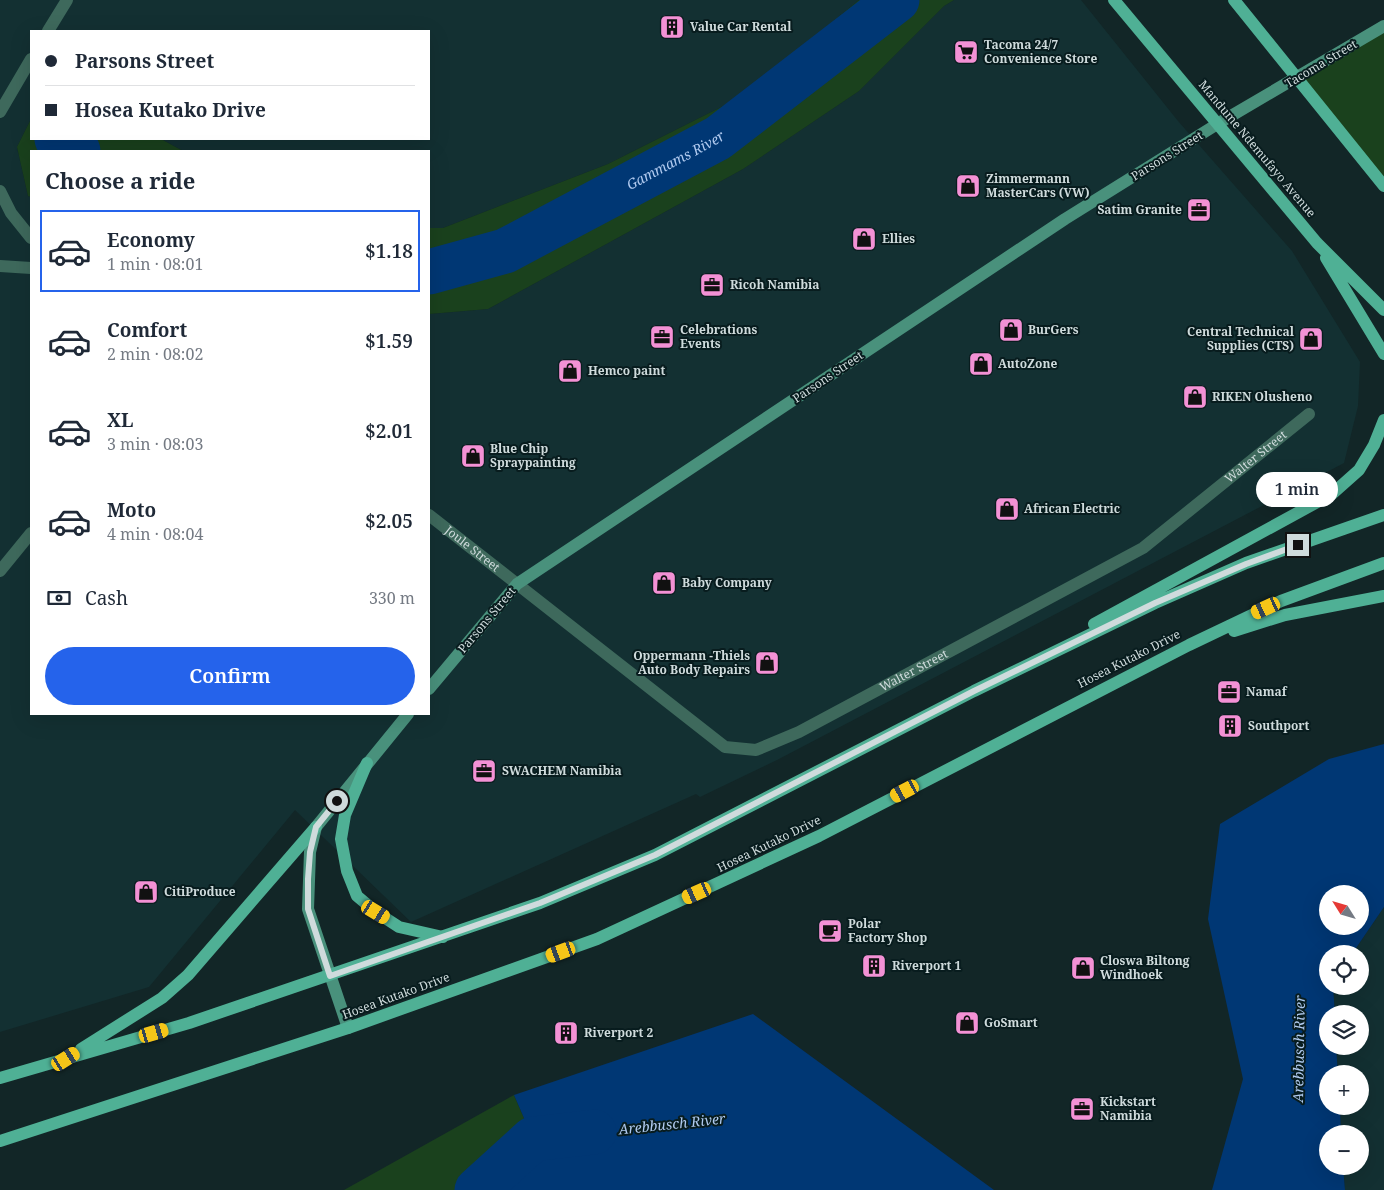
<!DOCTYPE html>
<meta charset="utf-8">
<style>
:root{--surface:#fff;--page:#f2f2f3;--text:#1f2937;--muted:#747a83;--line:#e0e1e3;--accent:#2563eb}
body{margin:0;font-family:"Noto Serif",serif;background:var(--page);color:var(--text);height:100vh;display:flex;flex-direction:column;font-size:19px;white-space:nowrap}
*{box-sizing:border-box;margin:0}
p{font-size:16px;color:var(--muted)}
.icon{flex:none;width:28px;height:28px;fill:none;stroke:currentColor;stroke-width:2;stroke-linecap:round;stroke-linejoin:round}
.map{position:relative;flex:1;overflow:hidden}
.drawer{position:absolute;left:30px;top:150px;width:400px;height:565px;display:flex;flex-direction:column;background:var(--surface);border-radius:0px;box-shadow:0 5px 20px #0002}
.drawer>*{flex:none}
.banner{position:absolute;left:30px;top:30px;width:400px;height:110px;border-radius:0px;box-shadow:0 5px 20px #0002;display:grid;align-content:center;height:110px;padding:0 15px;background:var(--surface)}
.needle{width:32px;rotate:307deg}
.tools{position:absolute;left:1319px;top:885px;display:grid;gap:10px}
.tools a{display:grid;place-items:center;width:50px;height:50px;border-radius:50%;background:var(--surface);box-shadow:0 5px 20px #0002;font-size:25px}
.end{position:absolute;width:22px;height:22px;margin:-11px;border:6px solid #cfdbdc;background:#111;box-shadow:0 0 0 2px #111}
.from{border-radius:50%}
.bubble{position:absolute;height:35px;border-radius:18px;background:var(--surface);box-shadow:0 5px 20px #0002;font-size:16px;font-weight:600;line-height:35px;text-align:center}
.car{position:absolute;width:15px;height:30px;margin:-15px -8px;border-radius:6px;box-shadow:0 0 4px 1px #0007;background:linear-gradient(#f5c518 24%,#345 0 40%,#f5c518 0 76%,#345 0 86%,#f5c518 0)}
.banner b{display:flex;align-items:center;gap:18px;height:48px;font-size:19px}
.banner b+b{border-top:1px solid var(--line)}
.banner i{width:12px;height:12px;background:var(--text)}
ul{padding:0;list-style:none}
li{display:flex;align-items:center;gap:15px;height:82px;margin:0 10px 8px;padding:0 5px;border:2px solid transparent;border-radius:0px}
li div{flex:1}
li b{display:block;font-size:19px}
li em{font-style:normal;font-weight:600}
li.on{border-color:var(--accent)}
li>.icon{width:45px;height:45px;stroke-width:1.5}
h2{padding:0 15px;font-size:22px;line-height:60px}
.pay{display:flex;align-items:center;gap:12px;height:55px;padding:0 15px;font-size:19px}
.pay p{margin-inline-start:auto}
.button{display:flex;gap:10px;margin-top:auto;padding:10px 15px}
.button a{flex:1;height:58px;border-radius:30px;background:var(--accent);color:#fff;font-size:20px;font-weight:600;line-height:58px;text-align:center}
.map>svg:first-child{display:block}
.built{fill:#133032}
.green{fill:#1a411d}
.water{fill:#003774;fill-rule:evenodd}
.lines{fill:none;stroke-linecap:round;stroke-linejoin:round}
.river{stroke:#003774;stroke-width:45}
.street{stroke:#3e695c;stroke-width:12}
.secondary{stroke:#49917c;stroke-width:12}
.primary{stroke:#4fb095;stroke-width:12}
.route{stroke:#cfdbdc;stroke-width:6}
.labels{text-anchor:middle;stroke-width:4;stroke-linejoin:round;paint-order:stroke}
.poi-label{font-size:12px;font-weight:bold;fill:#cfdbdc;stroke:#081c1e;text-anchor:start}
.street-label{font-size:12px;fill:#cfdbdc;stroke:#081c1e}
.water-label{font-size:14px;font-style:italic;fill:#b0caef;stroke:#081c1e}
</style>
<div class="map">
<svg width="1384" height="1190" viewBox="0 0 1384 1190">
<rect width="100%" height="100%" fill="#122627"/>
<!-- built -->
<path class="built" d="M 0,0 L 859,0 L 743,96 L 608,164 L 443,228 L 429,228 L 429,151 L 183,151 L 161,139 L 429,139 L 429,31 L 31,31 L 31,119 L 17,147 L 28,196 L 31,197 L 31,714 L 429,714 L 429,314 L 488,309 L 743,169 L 859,91 L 944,6 L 954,0 L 1081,0 L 1178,121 L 1292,251 L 1360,362 L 1358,406 L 1344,463 L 777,760 L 700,797 L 696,794 L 411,922 L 295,810 L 149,987 L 0,1032 Z
M 1384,907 L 1384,1190 L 1345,1190 L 1343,1166 L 1360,1166 L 1360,1134 L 1341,1134 L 1340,1106 L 1360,1106 L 1360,1074 L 1338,1074 L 1336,1046 L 1360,1046 L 1360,1014 L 1335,1014 L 1333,986 L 1360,986 L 1360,954 L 1352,954 Z"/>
<!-- green -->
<path class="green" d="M 859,0 L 954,0 L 944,6 L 859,91 L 743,169 L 488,309 L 429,314 L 429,228 L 443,228 L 608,164 L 743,96 Z
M 1384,26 L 1384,186 L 1295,79 Z
M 31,119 L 31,139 L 161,139 L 183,151 L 31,151 L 31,197 L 28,196 L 17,147 Z
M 514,1095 L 533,1139 L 477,1190 L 344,1190 Z"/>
<!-- water -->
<path class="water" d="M 1384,744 L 1384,907 L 1352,954 L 1328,954 L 1328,986 L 1333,986 L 1335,1014 L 1328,1014 L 1328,1046 L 1336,1046 L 1338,1074 L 1328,1074 L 1328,1106 L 1340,1106 L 1341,1134 L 1328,1134 L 1328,1166 L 1343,1166 L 1345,1190 L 1212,1190 L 1243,1079 L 1208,919 L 1220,824 L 1329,759 ZM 1328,894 L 1360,894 L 1360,926 L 1328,926 Z
M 753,1014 L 994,1190 L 477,1190 L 533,1139 L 514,1095 Z"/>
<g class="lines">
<!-- river -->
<g class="river">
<path d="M 57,139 L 78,151"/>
<path id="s1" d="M 429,272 L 505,251 L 718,138 L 897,0"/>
<path d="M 477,1190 L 533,1139 L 594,1132"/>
</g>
<!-- street -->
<g class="street">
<path d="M 48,31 L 67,0"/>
<path d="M 0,112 L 31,59"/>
<path d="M 0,191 L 11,213 L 31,238"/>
<path d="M 0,266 L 31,268"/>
<path id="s2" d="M 429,515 L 725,747 L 756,750 L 799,732 L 1143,548 L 1309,414"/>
<path d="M 0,571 L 31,533"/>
</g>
<!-- secondary -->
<path class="secondary" d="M 429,689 L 517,584 L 1065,219 L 1219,123 L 1384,26
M 348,1028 L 308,909 L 310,852 L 316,827 L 408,714"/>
<!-- primary -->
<path class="primary" d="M 1114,0 L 1317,243 L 1384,310
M 1234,0 L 1384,186
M 1326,258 L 1384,354
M 1094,624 L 1332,494 L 1359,470 L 1374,445 L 1384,420
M 1234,631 L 1285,615 L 1384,596
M 367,763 L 345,815 L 341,839 L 347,871 L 357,896 L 376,912 L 399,927 L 443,937
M 81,1049 L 162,998 L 188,975 L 316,827
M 0,1078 L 189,1023 L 540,903 L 655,855 L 974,691 L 1155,603 L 1246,563 L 1384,515
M 0,1141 L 348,1028 L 597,939 L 819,836 L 1189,645 L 1281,601 L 1384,563"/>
</g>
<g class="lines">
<!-- route -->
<path class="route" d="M 337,801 L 316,827 L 310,852 L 308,879 L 308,909 L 330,976 L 540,903 L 655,855 L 974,691 L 1155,603 L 1246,564 L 1298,545"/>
</g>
<!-- icons -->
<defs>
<symbol id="building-square" viewBox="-11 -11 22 22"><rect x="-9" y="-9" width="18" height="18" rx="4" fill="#f391d5" stroke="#081c1e"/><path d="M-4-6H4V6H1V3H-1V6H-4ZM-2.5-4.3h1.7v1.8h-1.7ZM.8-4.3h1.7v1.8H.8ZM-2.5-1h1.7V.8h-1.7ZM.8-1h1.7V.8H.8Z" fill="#111"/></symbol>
<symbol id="supermarket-square" viewBox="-11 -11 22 22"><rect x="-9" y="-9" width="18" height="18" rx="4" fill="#f391d5" stroke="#081c1e"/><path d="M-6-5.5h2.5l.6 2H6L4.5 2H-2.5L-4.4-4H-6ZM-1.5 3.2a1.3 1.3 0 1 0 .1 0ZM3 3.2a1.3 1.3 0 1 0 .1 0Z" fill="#111"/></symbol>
<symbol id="shop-square" viewBox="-11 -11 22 22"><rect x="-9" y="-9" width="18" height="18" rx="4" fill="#f391d5" stroke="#081c1e"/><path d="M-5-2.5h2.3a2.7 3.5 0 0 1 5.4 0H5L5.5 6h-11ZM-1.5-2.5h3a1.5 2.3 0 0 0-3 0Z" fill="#111"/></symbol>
<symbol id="office-square" viewBox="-11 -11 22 22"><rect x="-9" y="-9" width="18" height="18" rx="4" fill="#f391d5" stroke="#081c1e"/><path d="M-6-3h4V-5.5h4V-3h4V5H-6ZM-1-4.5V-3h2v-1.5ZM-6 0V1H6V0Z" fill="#111"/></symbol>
<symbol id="cafe-square" viewBox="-11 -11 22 22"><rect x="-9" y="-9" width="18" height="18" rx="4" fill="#f391d5" stroke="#081c1e"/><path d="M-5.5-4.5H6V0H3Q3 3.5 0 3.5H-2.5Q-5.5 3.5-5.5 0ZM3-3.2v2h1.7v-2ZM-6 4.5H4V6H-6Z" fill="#111"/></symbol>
</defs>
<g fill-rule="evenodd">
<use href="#building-square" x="658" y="13" width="28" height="28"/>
<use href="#supermarket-square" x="952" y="38" width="28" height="28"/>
<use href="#shop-square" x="954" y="172" width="28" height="28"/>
<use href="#office-square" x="1185" y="196" width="28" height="28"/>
<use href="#shop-square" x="850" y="225" width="28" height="28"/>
<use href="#office-square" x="698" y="271" width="28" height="28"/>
<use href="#shop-square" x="997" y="316" width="28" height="28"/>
<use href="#office-square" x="648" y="323" width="28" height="28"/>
<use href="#shop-square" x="1297" y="325" width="28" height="28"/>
<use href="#shop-square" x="967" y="350" width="28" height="28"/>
<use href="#shop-square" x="556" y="357" width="28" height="28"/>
<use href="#shop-square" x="1181" y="383" width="28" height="28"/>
<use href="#shop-square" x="459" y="442" width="28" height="28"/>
<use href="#shop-square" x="993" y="495" width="28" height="28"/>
<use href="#shop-square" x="650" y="569" width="28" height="28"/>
<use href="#shop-square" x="753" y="649" width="28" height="28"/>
<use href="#office-square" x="1215" y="678" width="28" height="28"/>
<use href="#building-square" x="1216" y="712" width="28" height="28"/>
<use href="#office-square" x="470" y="757" width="28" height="28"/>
<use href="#shop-square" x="132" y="878" width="28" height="28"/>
<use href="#cafe-square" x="816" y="917" width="28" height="28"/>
<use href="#building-square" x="860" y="952" width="28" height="28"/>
<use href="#shop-square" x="1069" y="954" width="28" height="28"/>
<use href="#shop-square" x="953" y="1009" width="28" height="28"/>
<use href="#building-square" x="552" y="1019" width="28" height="28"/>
<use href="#office-square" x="1068" y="1095" width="28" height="28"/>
</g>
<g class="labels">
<!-- poi labels -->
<g class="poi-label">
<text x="690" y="31">Value Car Rental</text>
<text x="984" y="49">Tacoma 24/7<tspan x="984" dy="14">Convenience Store</tspan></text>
<text x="986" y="183">Zimmermann<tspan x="986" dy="14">MasterCars (VW)</tspan></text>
<text x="1182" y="214" text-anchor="end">Satim Granite</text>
<text x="882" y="243">Ellies</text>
<text x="730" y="289">Ricoh Namibia</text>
<text x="680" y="334">Celebrations<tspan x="680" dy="14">Events</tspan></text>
<text x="1028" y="334">BurGers</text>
<text x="1294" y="336" text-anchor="end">Central Technical<tspan x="1294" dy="14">Supplies (CTS)</tspan></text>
<text x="998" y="368">AutoZone</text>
<text x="588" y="375">Hemco paint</text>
<text x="1212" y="401">RIKEN Olusheno</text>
<text x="490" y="453">Blue Chip<tspan x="490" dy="14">Spraypainting</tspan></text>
<text x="1024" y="513">African Electric</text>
<text x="682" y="587">Baby Company</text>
<text x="750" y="660" text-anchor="end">Oppermann -Thiels<tspan x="750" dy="14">Auto Body Repairs</tspan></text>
<text x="1246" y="696">Namaf</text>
<text x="1248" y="730">Southport</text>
<text x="502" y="775">SWACHEM Namibia</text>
<text x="164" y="896">CitiProduce</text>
<text x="848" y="928">Polar<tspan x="848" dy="14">Factory Shop</tspan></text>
<text x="1100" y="965">Closwa Biltong<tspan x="1100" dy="14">Windhoek</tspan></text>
<text x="892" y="970">Riverport 1</text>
<text x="984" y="1027">GoSmart</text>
<text x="584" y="1037">Riverport 2</text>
<text x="1100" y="1106">Kickstart<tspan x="1100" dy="14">Namibia</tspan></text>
</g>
<!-- street labels -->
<g class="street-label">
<text transform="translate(1321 64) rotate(-31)" y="4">Tacoma Street</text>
<text transform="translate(1257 149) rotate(50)" y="4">Mandume Ndemufayo Avenue</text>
<text transform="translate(1167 156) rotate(-32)" y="4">Parsons Street</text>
<text transform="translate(828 377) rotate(-34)" y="4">Parsons Street</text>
<text dy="4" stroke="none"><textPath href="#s2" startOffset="989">Walter Street</textPath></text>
<text dy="4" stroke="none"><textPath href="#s2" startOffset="55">Joule Street</textPath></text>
<text transform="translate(487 620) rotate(-50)" y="4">Parsons Street</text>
<text transform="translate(1129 659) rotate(-27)" y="4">Hosea Kutako Drive</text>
<text dy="4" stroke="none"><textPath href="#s2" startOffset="584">Walter Street</textPath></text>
<text transform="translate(769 844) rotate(-26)" y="4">Hosea Kutako Drive</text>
<text transform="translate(396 996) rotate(-20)" y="4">Hosea Kutako Drive</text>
</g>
<!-- water labels -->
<g class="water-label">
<text dy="5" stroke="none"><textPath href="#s1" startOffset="272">Gammams River</textPath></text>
<text transform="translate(1299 1049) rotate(-89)" y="5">Arebbusch River</text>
<text transform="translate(672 1124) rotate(-6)" y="5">Arebbusch River</text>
</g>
</g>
</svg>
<div class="tools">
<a><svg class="needle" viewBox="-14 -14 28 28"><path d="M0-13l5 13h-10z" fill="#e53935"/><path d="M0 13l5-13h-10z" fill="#747a83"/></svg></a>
<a><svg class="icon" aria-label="locate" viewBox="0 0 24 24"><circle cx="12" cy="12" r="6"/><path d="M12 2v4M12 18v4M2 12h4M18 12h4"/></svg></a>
<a><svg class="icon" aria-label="layers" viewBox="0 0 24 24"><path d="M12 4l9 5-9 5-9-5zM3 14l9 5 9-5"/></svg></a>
<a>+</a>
<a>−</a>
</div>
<i class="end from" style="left:337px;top:801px"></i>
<i class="end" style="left:1298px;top:545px"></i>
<div class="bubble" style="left:1256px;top:472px;width:82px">1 min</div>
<i class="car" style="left:1266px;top:608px;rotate:245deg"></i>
<i class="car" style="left:905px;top:791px;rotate:242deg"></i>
<i class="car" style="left:697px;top:893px;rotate:246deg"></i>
<i class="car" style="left:376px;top:912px;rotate:121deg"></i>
<i class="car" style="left:561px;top:952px;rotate:250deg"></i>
<i class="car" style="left:154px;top:1033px;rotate:74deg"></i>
<i class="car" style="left:66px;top:1059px;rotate:58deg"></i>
<div class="banner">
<b><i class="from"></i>Parsons Street</b>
<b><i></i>Hosea Kutako Drive</b>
</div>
<section class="drawer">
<h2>Choose a ride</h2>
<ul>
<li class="on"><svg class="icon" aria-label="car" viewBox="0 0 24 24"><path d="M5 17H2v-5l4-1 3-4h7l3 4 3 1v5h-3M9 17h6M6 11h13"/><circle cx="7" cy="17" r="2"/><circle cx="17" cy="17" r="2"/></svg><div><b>Economy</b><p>1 min · 08:01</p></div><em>$1.18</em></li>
<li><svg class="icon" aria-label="car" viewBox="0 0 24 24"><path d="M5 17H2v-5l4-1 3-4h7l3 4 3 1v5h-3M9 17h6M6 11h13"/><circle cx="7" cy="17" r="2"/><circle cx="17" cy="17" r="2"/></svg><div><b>Comfort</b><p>2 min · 08:02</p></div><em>$1.59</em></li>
<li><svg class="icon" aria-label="car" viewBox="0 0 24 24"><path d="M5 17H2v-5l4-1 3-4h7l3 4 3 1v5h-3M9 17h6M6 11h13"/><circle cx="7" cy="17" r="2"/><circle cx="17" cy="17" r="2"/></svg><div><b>XL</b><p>3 min · 08:03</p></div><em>$2.01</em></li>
<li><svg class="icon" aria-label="car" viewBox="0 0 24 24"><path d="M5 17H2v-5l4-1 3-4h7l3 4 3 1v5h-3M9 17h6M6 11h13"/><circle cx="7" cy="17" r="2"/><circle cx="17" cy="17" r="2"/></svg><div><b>Moto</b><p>4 min · 08:04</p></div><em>$2.05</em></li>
</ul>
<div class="pay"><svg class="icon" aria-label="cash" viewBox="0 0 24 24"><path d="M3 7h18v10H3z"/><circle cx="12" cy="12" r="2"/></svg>Cash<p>330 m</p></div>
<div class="button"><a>Confirm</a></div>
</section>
</div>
